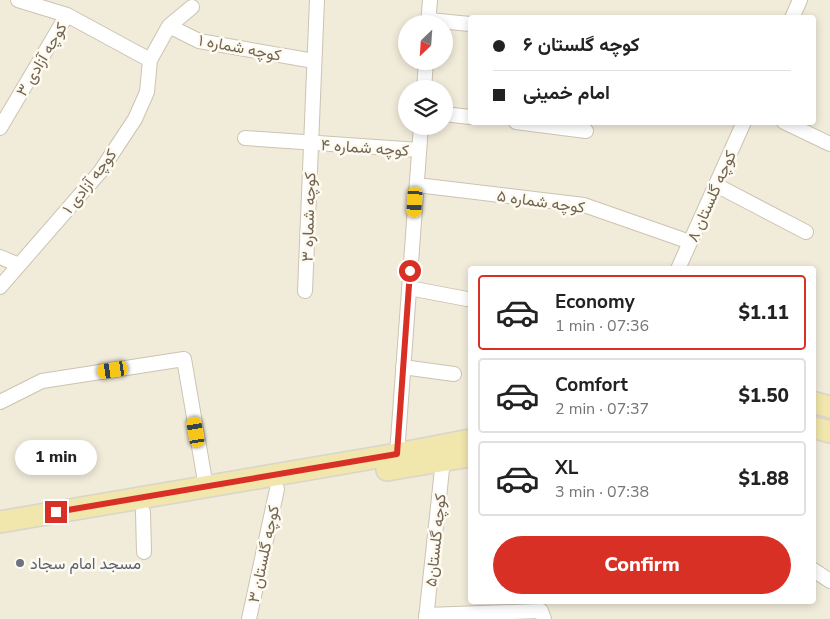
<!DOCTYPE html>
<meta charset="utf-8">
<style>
:root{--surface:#fff;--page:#f6f6f6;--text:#222;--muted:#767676;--line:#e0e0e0;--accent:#d93025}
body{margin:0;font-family:"Nunito Sans",Vazirmatn,sans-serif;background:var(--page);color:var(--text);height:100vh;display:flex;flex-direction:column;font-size:19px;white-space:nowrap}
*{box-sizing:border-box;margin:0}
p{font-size:16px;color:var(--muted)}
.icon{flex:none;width:28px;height:28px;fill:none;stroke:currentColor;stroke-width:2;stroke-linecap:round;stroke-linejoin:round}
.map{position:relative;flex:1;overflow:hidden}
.panel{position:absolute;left:468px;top:266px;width:348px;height:338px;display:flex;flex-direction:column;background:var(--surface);border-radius:5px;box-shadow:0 2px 8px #0003}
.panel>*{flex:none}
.guide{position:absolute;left:468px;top:15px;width:348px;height:110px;border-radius:5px;box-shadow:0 2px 8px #0003;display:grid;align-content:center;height:110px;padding:0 25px;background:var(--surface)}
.needle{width:32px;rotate:205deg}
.tools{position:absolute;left:398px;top:15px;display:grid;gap:10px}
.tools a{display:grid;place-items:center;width:55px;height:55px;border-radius:50%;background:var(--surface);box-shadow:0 2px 8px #0003;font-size:25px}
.end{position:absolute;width:22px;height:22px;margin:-11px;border:6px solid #d93025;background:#fff;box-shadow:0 0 0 2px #fff}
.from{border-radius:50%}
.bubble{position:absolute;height:35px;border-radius:18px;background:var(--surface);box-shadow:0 2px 8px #0003;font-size:16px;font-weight:800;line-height:35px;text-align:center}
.car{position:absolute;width:15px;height:30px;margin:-15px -8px;border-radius:6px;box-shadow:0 0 4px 1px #0007;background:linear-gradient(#f5c518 24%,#345 0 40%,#f5c518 0 76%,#345 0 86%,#f5c518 0)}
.guide b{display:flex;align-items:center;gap:18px;height:48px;font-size:19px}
.guide b+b{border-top:1px solid var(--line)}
.guide i{width:12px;height:12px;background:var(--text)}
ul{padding:9px 0 0;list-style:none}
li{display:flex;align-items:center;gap:15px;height:75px;margin:0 10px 8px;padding:0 15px;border:2px solid var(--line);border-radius:5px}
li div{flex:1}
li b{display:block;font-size:19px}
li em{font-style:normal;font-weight:800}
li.current{border-color:var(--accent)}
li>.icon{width:45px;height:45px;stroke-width:1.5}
.action{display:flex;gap:10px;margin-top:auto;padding:10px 25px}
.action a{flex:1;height:58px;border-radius:30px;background:var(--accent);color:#fff;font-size:20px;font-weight:800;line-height:58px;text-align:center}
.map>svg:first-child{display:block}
.residential{fill:#f1ebda;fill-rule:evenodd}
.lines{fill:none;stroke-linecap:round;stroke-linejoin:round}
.minor-casing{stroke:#ccc3b2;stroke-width:16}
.primary-casing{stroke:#d8d4ce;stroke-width:24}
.minor{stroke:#fff;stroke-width:14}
.primary{stroke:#f1e6ac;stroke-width:21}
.route{stroke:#d93025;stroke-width:6}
.worship-dot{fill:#6b7280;stroke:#fdfbf1;stroke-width:2}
.labels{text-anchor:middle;stroke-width:5;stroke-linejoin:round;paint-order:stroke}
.street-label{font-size:16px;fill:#736451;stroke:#fdfbf1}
.worship-label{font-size:16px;fill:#5b616d;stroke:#fdfbf1;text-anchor:start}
</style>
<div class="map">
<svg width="830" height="619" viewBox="0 0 830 619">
<rect width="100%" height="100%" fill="#faf8eb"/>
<!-- residential -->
<path class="residential" d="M 0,0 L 830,0 L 830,619 L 0,619 ZM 470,18 L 812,18 L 812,122 L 470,122 ZM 406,24 L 444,24 L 444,61 L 406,61 ZM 406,89 L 444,89 L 444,126 L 406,126 ZM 470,269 L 812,269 L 812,601 L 470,601 Z"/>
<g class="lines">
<defs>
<path id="minor" d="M 18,0 L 67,15 L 150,60 L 169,26 L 192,7
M 792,18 L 800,0
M 429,20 L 470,24
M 428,24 L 430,0
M 169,26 L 199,41 L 314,61
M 424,89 L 426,61
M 444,114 L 470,117
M 516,122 L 586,131
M 784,122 L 830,144
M 0,128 L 67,15
M 245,138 L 419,150
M 417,185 L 584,205 L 690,242
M 716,185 L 806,232
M 0,257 L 19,265
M 678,269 L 744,122
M 0,287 L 100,172 L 135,119 L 147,92 L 150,60
M 409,288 L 467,299
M 305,291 L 317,0
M 403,367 L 454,374
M 0,402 L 42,381 L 184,359 L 206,487
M 397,454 L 421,126
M 143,512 L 144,552
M 812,569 L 830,581
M 426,615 L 541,611 L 544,619
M 249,619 L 277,489
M 426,619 L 443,460"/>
<path id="primary" d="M 812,402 L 830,407
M 812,427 L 830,432
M 387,470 L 470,456
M 0,522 L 397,454 L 470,440"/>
</defs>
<!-- minor casing -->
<use href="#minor" class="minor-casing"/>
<!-- primary casing -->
<use href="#primary" class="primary-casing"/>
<!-- minor -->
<use href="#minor" class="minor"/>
<!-- primary -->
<use href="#primary" class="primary"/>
</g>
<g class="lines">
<!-- route -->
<path class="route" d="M 56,512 L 397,454 L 410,271"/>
</g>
<!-- markers -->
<circle class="worship-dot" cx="20" cy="563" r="5"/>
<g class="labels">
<!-- street labels -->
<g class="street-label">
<text transform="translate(240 47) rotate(11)" y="6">کوچه شماره ۱</text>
<text transform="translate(41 59) rotate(-59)" y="6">کوچه آزادی ۳</text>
<text transform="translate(365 147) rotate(4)" y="6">کوچه شماره ۴</text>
<text transform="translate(89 181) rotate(-52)" y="6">کوچه آزادی ۱</text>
<text transform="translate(711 196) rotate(-66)" y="6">کوچه گلستان ۸</text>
<text transform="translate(541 201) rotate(8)" y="6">کوچه شماره ۵</text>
<text transform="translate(308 217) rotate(-88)" y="6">کوچه شماره ۳</text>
<text transform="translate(435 540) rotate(-84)" y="6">کوچه گلستان۵</text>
<text transform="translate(263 554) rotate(-78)" y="6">کوچه گلستان ۳</text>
</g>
<!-- worship labels -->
<g class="worship-label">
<text x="30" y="569">مسجد امام سجاد</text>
</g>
</g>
</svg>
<div class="tools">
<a><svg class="needle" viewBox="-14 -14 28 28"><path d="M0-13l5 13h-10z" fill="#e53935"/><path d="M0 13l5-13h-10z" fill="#767676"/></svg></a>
<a><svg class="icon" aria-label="layers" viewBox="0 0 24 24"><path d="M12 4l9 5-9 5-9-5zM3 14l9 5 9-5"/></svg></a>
</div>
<i class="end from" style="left:410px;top:271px"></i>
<i class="end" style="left:56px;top:512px"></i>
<div class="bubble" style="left:15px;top:440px;width:82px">1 min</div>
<i class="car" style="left:415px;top:202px;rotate:184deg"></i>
<i class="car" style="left:113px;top:370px;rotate:261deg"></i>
<i class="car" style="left:196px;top:432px;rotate:350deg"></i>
<div class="guide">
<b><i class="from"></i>کوچه گلستان ۶</b>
<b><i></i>امام خمینی</b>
</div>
<section class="panel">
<ul>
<li class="current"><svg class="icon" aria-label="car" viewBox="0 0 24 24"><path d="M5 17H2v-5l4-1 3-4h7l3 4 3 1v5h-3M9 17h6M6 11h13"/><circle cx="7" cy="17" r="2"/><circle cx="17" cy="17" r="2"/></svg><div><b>Economy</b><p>1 min · 07:36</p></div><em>$1.11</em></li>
<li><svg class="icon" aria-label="car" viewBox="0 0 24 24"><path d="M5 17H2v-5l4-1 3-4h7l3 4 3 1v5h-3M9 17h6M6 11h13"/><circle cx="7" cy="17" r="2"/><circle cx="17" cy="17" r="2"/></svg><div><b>Comfort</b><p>2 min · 07:37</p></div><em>$1.50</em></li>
<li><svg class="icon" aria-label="car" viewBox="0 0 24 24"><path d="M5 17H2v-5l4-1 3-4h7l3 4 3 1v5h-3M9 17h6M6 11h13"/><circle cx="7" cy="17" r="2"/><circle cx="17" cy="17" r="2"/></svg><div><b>XL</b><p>3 min · 07:38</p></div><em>$1.88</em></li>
</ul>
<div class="action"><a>Confirm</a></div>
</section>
</div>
